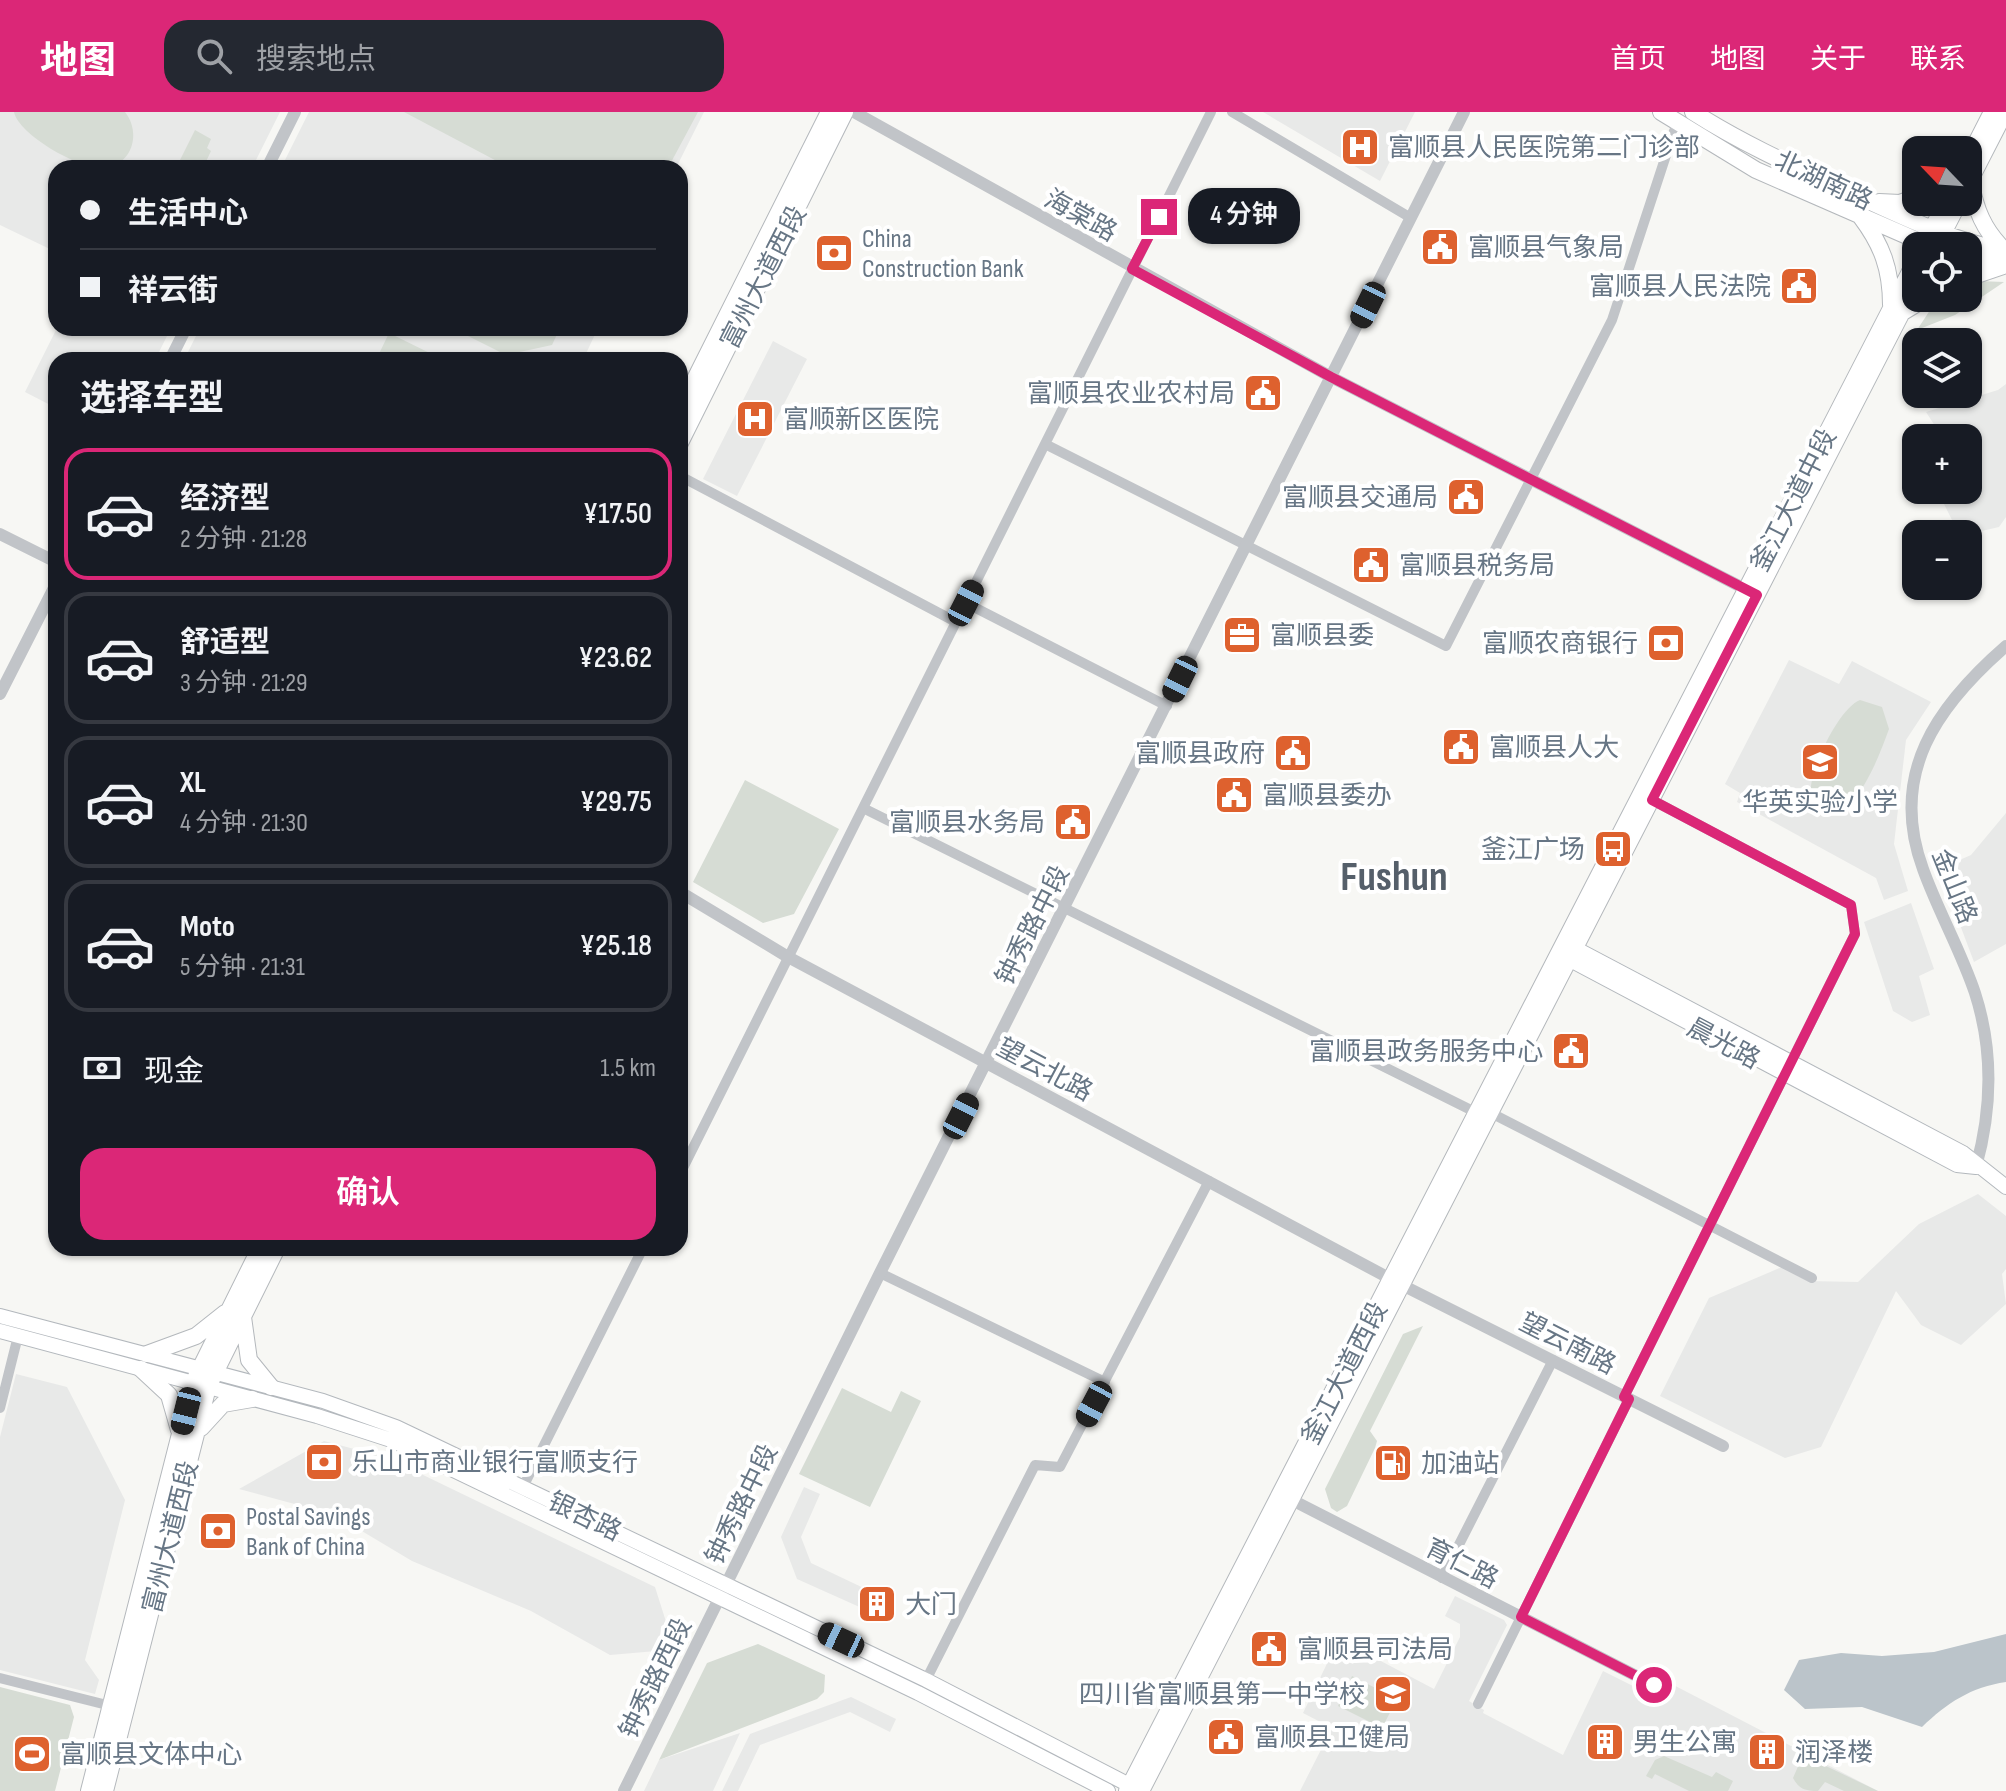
<!DOCTYPE html>
<html lang="zh">
<meta charset="utf-8">
<style>
:root{--surface:#171b24;--page:#242831;--text:#f1f3f6;--muted:#9ea1a6;--line:#363941;--accent:#db2777}
body{margin:0;font-family:"Sofia Sans Condensed","Noto Sans SC",sans-serif;background:var(--page);color:var(--text);height:100vh;display:flex;flex-direction:column;font-size:30px;white-space:nowrap}
*{box-sizing:border-box;margin:0}
p{font-size:26px;color:var(--muted)}
.icon{flex:none;width:44px;height:44px;fill:none;stroke:currentColor;stroke-width:2;stroke-linecap:round;stroke-linejoin:round}
.map{position:relative;flex:1;overflow:hidden}
.panel{position:absolute;left:48px;top:240px;width:640px;height:904px;display:flex;flex-direction:column;background:var(--surface);border-radius:24px;box-shadow:0 2px 6px #0004}
.panel>*{flex:none}
.banner{position:absolute;left:48px;top:48px;width:640px;height:176px;border-radius:24px;box-shadow:0 2px 6px #0004;display:grid;align-content:center;height:176px;padding:0 32px;background:var(--surface)}
.needle{width:52px;rotate:295deg}
.fabs{position:absolute;left:1902px;top:24px;display:grid;gap:16px}
.fabs a{display:grid;place-items:center;width:80px;height:80px;border-radius:16px;background:var(--surface);box-shadow:0 2px 6px #0004;font-size:40px}
.end{position:absolute;width:36px;height:36px;margin:-18px;border:10px solid #db2777;background:#fff;box-shadow:0 0 0 4px #fff}
.from{border-radius:50%}
.bubble{position:absolute;height:56px;border-radius:24px;background:var(--surface);box-shadow:0 2px 6px #0004;font-size:26px;font-weight:600;line-height:56px;text-align:center}
.car{position:absolute;width:24px;height:48px;margin:-24px -12px;border-radius:10px;box-shadow:0 0 6px 2px #0007;background:linear-gradient(#222 24%,#8ab4d8 0 40%,#222 0 76%,#8ab4d8 0 86%,#222 0)}
.banner b{display:flex;align-items:center;gap:28px;height:76px;font-size:30px}
.banner b+b{border-top:2px solid var(--line)}
.banner i{width:20px;height:20px;background:var(--text)}
ul{padding:0;list-style:none}
li{display:flex;align-items:center;gap:24px;height:132px;margin:0 16px 12px;padding:0 16px;border:4px solid var(--line);border-radius:24px}
li div{flex:1}
li b{display:block;font-size:30px}
li em{font-style:normal;font-weight:600}
li.active{border-color:var(--accent)}
li>.icon{width:72px;height:72px;stroke-width:1.5}
h2{padding:0 32px;font-size:36px;line-height:96px}
.pay{display:flex;align-items:center;gap:20px;height:88px;padding:0 32px;font-size:30px}
.pay p{margin-inline-start:auto}
.cta{display:flex;gap:16px;margin-top:auto;padding:16px 32px}
.cta a{flex:1;height:92px;border-radius:24px;background:var(--accent);color:#fff;font-size:32px;font-weight:600;line-height:92px;text-align:center}
header{display:flex;align-items:center;gap:48px;box-sizing:border-box;height:112px;padding:0 40px;background:var(--accent);color:#fff}
header strong{font-size:38px}
nav{display:flex;gap:44px;margin-inline-start:auto;font-size:28px}
.search{width:560px;height:72px;background:var(--page);display:flex;align-items:center;gap:20px;box-sizing:border-box;padding:0 28px;border-radius:24px;color:var(--muted);font-size:30px}
.map>svg:first-child{display:block}
.built{fill:#e8e9e8}
.green{fill:#d6dcd4}
.water{fill:#bbc4ca}
.lines{fill:none;stroke-linecap:round;stroke-linejoin:round}
.secondary-casing{stroke:#b3b8bd;stroke-width:16}
.primary-casing{stroke:#b4b8bc;stroke-width:18}
.minor{stroke:#c1c4c8;stroke-width:10}
.tertiary{stroke:#c1c4c8;stroke-width:12}
.secondary{stroke:#fff;stroke-width:14}
.primary{stroke:#fff;stroke-width:16}
.route{stroke:#db2777;stroke-width:10}
.labels{text-anchor:middle;stroke-width:8;stroke-linejoin:round;paint-order:stroke}
.poi-label{font-size:26px;fill:#677685;stroke:#fff;text-anchor:start}
.street-label{font-size:26px;fill:#677685;stroke:#fff}
.town-label{font-size:42px;font-weight:bold;fill:#555f6a;stroke:#fff}
</style>
<header>
<strong>地图</strong>
<div class="search"><svg class="icon" aria-label="search" viewBox="0 0 24 24"><circle cx="10" cy="10" r="6"/><path d="M15 15l6 6"/></svg>搜索地点</div>
<nav><a>首页</a><a>地图</a><a>关于</a><a>联系</a></nav>
</header>
<div class="map">
<svg width="2006" height="1679" viewBox="0 0 2006 1679">
<rect width="100%" height="100%" fill="#f7f7f4"/>
<!-- built -->
<path class="built" d="M 0,0 L 280,0 L 252,56 L 56,56 L 56,140 L 0,113 Z
M 309,0 L 704,0 L 676,56 L 281,56 Z
M 1263,0 L 1415,0 L 1380,69 Z
M 57,216 L 171,216 L 155,248 L 56,248 L 56,296 L 25,280 Z
M 200,216 L 598,216 L 583,248 L 184,248 Z
M 773,229 L 807,247 L 737,384 L 703,367 Z
M 2006,272 L 2006,405 L 1999,415 L 1973,421 L 1954,412 L 1937,378 L 1968,378 L 1968,326 L 1935,326 L 1935,314 L 1926,300 L 1998,278 Z
M 1789,548 L 1839,572 L 1852,549 L 1931,590 L 1906,628 L 1894,732 L 1908,779 L 1884,788 L 1876,766 L 1737,690 L 1740,681 L 1725,672 Z
M 2006,701 L 2006,832 L 1974,850 L 1939,757 L 1971,743 Z
M 1911,791 L 1934,857 L 1919,864 L 1930,903 L 1912,910 L 1893,899 L 1864,810 Z
M 1978,1082 L 2006,1104 L 2006,1157 L 2002,1162 L 2006,1192 L 1961,1233 L 1921,1213 L 1896,1179 L 1821,1335 L 1785,1346 L 1660,1284 L 1709,1186 L 1782,1155 L 1807,1169 L 1858,1170 L 1919,1112 Z
M 16,1262 L 67,1275 L 125,1388 L 85,1548 L 99,1568 L 95,1582 L 0,1558 L 0,1325 Z
M 324,1329 L 388,1346 L 655,1475 L 674,1535 L 667,1551 L 656,1539 L 610,1543 L 531,1499 L 412,1449 L 335,1403 L 239,1377 Z
M 804,1375 L 820,1382 L 801,1425 L 811,1451 L 872,1480 L 864,1497 L 797,1467 L 781,1425 Z
M 1455,1484 L 1504,1508 L 1507,1513 L 1469,1589 L 1484,1598 L 1483,1601 L 1563,1643 L 1603,1559 L 1651,1583 L 1660,1566 L 1878,1679 L 1300,1679 L 1332,1616 L 1303,1601 L 1339,1527 L 1434,1577 L 1460,1525 L 1460,1512 L 1445,1504 Z
M 851,1585 L 896,1607 L 890,1620 L 850,1600 L 760,1633 L 738,1679 L 722,1679 L 750,1622 Z
M 740,1621 L 713,1679 L 644,1679 L 659,1648 Z"/>
<!-- green -->
<path class="green" d="M 14,0 L 125,0 C 142,21 132,56 101,56 C 78,56 19,23 14,0 Z
M 404,0 L 698,0 L 668,56 L 510,56 Z
M 195,18 L 211,27 L 207,36 L 211,39 L 203,56 L 176,56 Z
M 1979,169 L 2004,170 L 1955,203 L 1917,218 L 1936,189 L 1968,186 L 1968,174 Z
M 452,216 L 560,216 L 552,233 L 506,243 Z
M 389,221 L 444,248 L 376,248 Z
M 1860,588 L 1882,595 L 1889,617 C 1879,644 1849,729 1812,692 C 1802,670 1838,596 1860,588 Z
M 745,668 L 839,717 L 794,802 L 763,811 L 693,770 Z
M 1423,1214 L 1370,1319 L 1377,1329 L 1375,1336 L 1347,1394 L 1337,1400 L 1331,1396 L 1325,1377 L 1403,1222 Z
M 842,1276 L 891,1300 L 901,1279 L 921,1289 L 870,1395 L 799,1362 Z
M 758,1532 L 825,1563 L 824,1580 L 817,1587 L 659,1648 L 707,1551 Z
M 1352,1564 L 1397,1587 L 1382,1616 L 1338,1594 Z
M 0,1575 L 70,1593 L 74,1605 L 55,1679 L 0,1679 Z
M 1803,1643 L 1878,1679 L 1844,1679 L 1825,1670 L 1818,1679 C 1805,1679 1799,1677 1793,1666 Z
M 1664,1644 L 1712,1665 L 1716,1660 L 1733,1669 L 1728,1679 L 1689,1679 L 1655,1662 L 1652,1667 L 1646,1664 L 1655,1648 Z"/>
<!-- water -->
<path class="water" d="M 2006,1522 L 2006,1570 C 1971,1575 1947,1591 1922,1615 L 1862,1595 L 1805,1597 L 1784,1578 L 1799,1548 L 1841,1541 L 1882,1544 L 1934,1540 Z"/>
<g class="lines">
<defs>
<path id="secondary" d="M 1567,832 L 1963,1041 L 2006,1075
M 1561,843 L 1957,1053 L 1976,1055
M 0,1204 L 323,1289 L 396,1315 L 926,1568 L 1137,1677
M 0,1219 L 317,1304 L 391,1328 L 918,1581 L 1108,1679"/>
<path id="primary" d="M 1661,0 L 1756,58 L 1930,134
M 1693,0 C 1743,32 1797,56 1851,81 C 1902,104 1951,129 2006,139
M 1968,47 L 1992,0
M 1970,69 C 1976,98 1983,117 2004,138
M 1968,72 L 2005,0
M 1879,90 L 1900,91 L 1916,85
M 1861,105 C 1882,133 1891,157 1891,193
M 1928,125 L 1946,90
M 1938,131 L 1959,90
M 1968,147 L 2002,152
M 1968,166 L 2006,153
M 1903,200 L 1926,186
M 680,297 L 829,0
M 680,331 L 845,0
M 243,1205 L 249,1248 L 271,1275
M 147,1242 L 196,1224 L 225,1201
M 141,1257 L 169,1283 L 179,1318
M 201,1316 L 223,1292 L 252,1287
M 89,1679 L 193,1271 L 260,1136
M 105,1679 L 208,1275 L 277,1136
M 1127,1679 L 1916,148
M 1141,1679 L 1916,173"/>
</defs>
<!-- secondary casing -->
<use href="#secondary" class="secondary-casing"/>
<!-- primary casing -->
<use href="#primary" class="primary-casing"/>
<!-- minor -->
<path class="minor" d="M 1232,0 L 1411,106
M 1045,332 L 1446,534 L 1612,208 L 1674,19
M 680,364 L 956,510
M 966,491 L 1167,594
M 863,696 L 1477,1001
M 1491,1001 L 1812,1166
M 680,1062 L 1211,0
M 880,1161 L 1105,1270
M 1624,1285 L 1855,822 L 1851,793 L 1652,688
M 0,1296 L 18,1224
M 520,1381 L 643,1136
M 1442,1466 L 1553,1248
M 0,1566 L 111,1594
M 926,1568 L 1035,1353 L 1060,1355 L 1209,1069
M 1478,1592 L 1629,1287"/>
<!-- tertiary -->
<path class="tertiary" d="M 854,0 L 1331,265 L 1751,480
M 267,56 L 295,0
M 170,248 L 186,216
M 0,422 L 56,450
M 0,582 L 56,472
M 680,780 L 788,845 L 1402,1173 L 1723,1334
M 1976,1055 C 1992,997 1994,940 1975,881 C 1961,839 1938,799 1923,757 C 1888,662 1937,594 2006,534
M 1292,1388 L 1654,1573
M 624,1679 L 880,1161 L 1464,0"/>
<!-- secondary -->
<use href="#secondary" class="secondary"/>
<!-- primary -->
<use href="#primary" class="primary"/>
</g>
<g class="lines">
<!-- route -->
<path class="route" d="M 1159,105 L 1132,157 L 1331,265 L 1757,483 L 1652,688 L 1851,793 L 1855,822 L 1624,1285 L 1629,1287 L 1521,1505 L 1654,1573"/>
</g>
<!-- icons -->
<defs>
<symbol id="hospital-square" viewBox="-11 -11 22 22"><rect x="-9" y="-9" width="18" height="18" rx="4" fill="#de612e" stroke="#fff"/><path d="M-5-5h3v3.5h4V-5h3V5h-3V1.5h-4V5h-3Z" fill="#fff"/></symbol>
<symbol id="civic-square" viewBox="-11 -11 22 22"><rect x="-9" y="-9" width="18" height="18" rx="4" fill="#de612e" stroke="#fff"/><path d="M-.6-6.5H3V-4.5H.6V-3L4-1V1h2V6H-6V1h2V-1L-.6-3ZM-1.2 2.5V6h2.4V2.5Z" fill="#fff"/></symbol>
<symbol id="bank-square" viewBox="-11 -11 22 22"><rect x="-9" y="-9" width="18" height="18" rx="4" fill="#de612e" stroke="#fff"/><path d="M-6-4H6V4H-6ZM0-2.3a2.3 2.3 0 1 0 0 4.6a2.3 2.3 0 1 0 0-4.6Z" fill="#fff"/></symbol>
<symbol id="office-square" viewBox="-11 -11 22 22"><rect x="-9" y="-9" width="18" height="18" rx="4" fill="#de612e" stroke="#fff"/><path d="M-6-3h4V-5.5h4V-3h4V5H-6ZM-1-4.5V-3h2v-1.5ZM-6 0V1H6V0Z" fill="#fff"/></symbol>
<symbol id="school-square" viewBox="-11 -11 22 22"><rect x="-9" y="-9" width="18" height="18" rx="4" fill="#de612e" stroke="#fff"/><path d="M0-5L7-2L0 1L-7-2ZM-4 1L0 2.5L4 1V4Q0 6-4 4Z" fill="#fff"/></symbol>
<symbol id="bus-square" viewBox="-11 -11 22 22"><rect x="-9" y="-9" width="18" height="18" rx="4" fill="#de612e" stroke="#fff"/><path d="M-5-6H5V4H4V6H2V4H-2V6H-4V4H-5ZM-3.5-4V0h7V-4ZM-3.5 1.2v1.5H-2V1.2ZM2 1.2v1.5H3.5V1.2Z" fill="#fff"/></symbol>
<symbol id="fuel-square" viewBox="-11 -11 22 22"><rect x="-9" y="-9" width="18" height="18" rx="4" fill="#de612e" stroke="#fff"/><path d="M-5.5-6h7V0h2V4h1.3V-2.5L3-4.5l.8-.8L6-3V5H2.5V1h-1V6h-7ZM-4.2-4.7v3.2H.2V-4.7Z" fill="#fff"/></symbol>
<symbol id="building-square" viewBox="-11 -11 22 22"><rect x="-9" y="-9" width="18" height="18" rx="4" fill="#de612e" stroke="#fff"/><path d="M-4-6H4V6H1V3H-1V6H-4ZM-2.5-4.3h1.7v1.8h-1.7ZM.8-4.3h1.7v1.8H.8ZM-2.5-1h1.7V.8h-1.7ZM.8-1h1.7V.8H.8Z" fill="#fff"/></symbol>
<symbol id="stadium-square" viewBox="-11 -11 22 22"><rect x="-9" y="-9" width="18" height="18" rx="4" fill="#de612e" stroke="#fff"/><path d="M0-5a6.5 5 0 1 0 0 10a6.5 5 0 1 0 0-10ZM-3.5-1.8h7v3.6h-7Z" fill="#fff"/></symbol>
</defs>
<g fill-rule="evenodd">
<use href="#hospital-square" x="1338" y="13" width="44" height="44"/>
<use href="#civic-square" x="1418" y="113" width="44" height="44"/>
<use href="#bank-square" x="812" y="119" width="44" height="44"/>
<use href="#civic-square" x="1777" y="152" width="44" height="44"/>
<use href="#civic-square" x="1241" y="259" width="44" height="44"/>
<use href="#hospital-square" x="733" y="285" width="44" height="44"/>
<use href="#civic-square" x="1444" y="363" width="44" height="44"/>
<use href="#civic-square" x="1349" y="431" width="44" height="44"/>
<use href="#office-square" x="1220" y="501" width="44" height="44"/>
<use href="#bank-square" x="1644" y="509" width="44" height="44"/>
<use href="#civic-square" x="1439" y="613" width="44" height="44"/>
<use href="#civic-square" x="1271" y="619" width="44" height="44"/>
<use href="#school-square" x="1798" y="628" width="44" height="44"/>
<use href="#civic-square" x="1212" y="661" width="44" height="44"/>
<use href="#civic-square" x="1051" y="688" width="44" height="44"/>
<use href="#bus-square" x="1591" y="715" width="44" height="44"/>
<use href="#civic-square" x="1549" y="917" width="44" height="44"/>
<use href="#bank-square" x="302" y="1328" width="44" height="44"/>
<use href="#fuel-square" x="1371" y="1329" width="44" height="44"/>
<use href="#bank-square" x="196" y="1397" width="44" height="44"/>
<use href="#building-square" x="855" y="1470" width="44" height="44"/>
<use href="#civic-square" x="1247" y="1515" width="44" height="44"/>
<use href="#school-square" x="1371" y="1560" width="44" height="44"/>
<use href="#civic-square" x="1204" y="1603" width="44" height="44"/>
<use href="#building-square" x="1583" y="1608" width="44" height="44"/>
<use href="#building-square" x="1745" y="1618" width="44" height="44"/>
<use href="#stadium-square" x="10" y="1620" width="44" height="44"/>
</g>
<g class="labels">
<!-- poi labels -->
<g class="poi-label">
<text x="1388" y="44">富顺县人民医院第二门诊部</text>
<text x="862" y="135">China<tspan x="862" dy="30">Construction Bank</tspan></text>
<text x="1468" y="144">富顺县气象局</text>
<text x="1771" y="183" text-anchor="end">富顺县人民法院</text>
<text x="1235" y="290" text-anchor="end">富顺县农业农村局</text>
<text x="783" y="316">富顺新区医院</text>
<text x="1438" y="394" text-anchor="end">富顺县交通局</text>
<text x="1399" y="462">富顺县税务局</text>
<text x="1270" y="532">富顺县委</text>
<text x="1638" y="540" text-anchor="end">富顺农商银行</text>
<text x="1489" y="644">富顺县人大</text>
<text x="1265" y="650" text-anchor="end">富顺县政府</text>
<text x="1262" y="692">富顺县委办</text>
<text x="1820" y="699" text-anchor="middle">华英实验小学</text>
<text x="1045" y="719" text-anchor="end">富顺县水务局</text>
<text x="1585" y="746" text-anchor="end">釜江广场</text>
<text x="1543" y="948" text-anchor="end">富顺县政务服务中心</text>
<text x="352" y="1359">乐山市商业银行富顺支行</text>
<text x="1421" y="1360">加油站</text>
<text x="246" y="1413">Postal Savings<tspan x="246" dy="30">Bank of China</tspan></text>
<text x="905" y="1501">大门</text>
<text x="1297" y="1546">富顺县司法局</text>
<text x="1365" y="1591" text-anchor="end">四川省富顺县第一中学校</text>
<text x="1254" y="1634">富顺县卫健局</text>
<text x="1633" y="1639">男生公寓</text>
<text x="1795" y="1649">润泽楼</text>
<text x="60" y="1651">富顺县文体中心</text>
</g>
<!-- street labels -->
<g class="street-label">
<text transform="translate(1824 68) rotate(25)" y="9">北湖南路</text>
<text transform="translate(1081 103) rotate(29)" y="9">海棠路</text>
<text transform="translate(763 165) rotate(-63)" y="9">富州大道西段</text>
<text transform="translate(1793 388) rotate(-63)" y="9">釜江大道中段</text>
<text transform="translate(1955 774) rotate(68)" y="9">金山路</text>
<text transform="translate(1032 813) rotate(-63)" y="9">钟秀路中段</text>
<text transform="translate(1724 931) rotate(28)" y="9">晨光路</text>
<text transform="translate(1045 957) rotate(28)" y="9">望云北路</text>
<text transform="translate(1568 1231) rotate(27)" y="9">望云南路</text>
<text transform="translate(1344 1261) rotate(-63)" y="9">釜江大道西段</text>
<text transform="translate(741 1392) rotate(-64)" y="9">钟秀路中段</text>
<text transform="translate(585 1404) rotate(26)" y="9">银杏路</text>
<text transform="translate(170 1425) rotate(-76)" y="9">富州大道西段</text>
<text transform="translate(1462 1451) rotate(27)" y="9">育仁路</text>
<text transform="translate(655 1566) rotate(-64)" y="9">钟秀路西段</text>
</g>
<!-- town labels -->
<g class="town-label">
<text x="1394" y="778">Fushun</text>
</g>
</g>
</svg>
<div class="fabs">
<a><svg class="needle" viewBox="-14 -14 28 28"><path d="M0-13l5 13h-10z" fill="#e53935"/><path d="M0 13l5-13h-10z" fill="#9ea1a6"/></svg></a>
<a><svg class="icon" aria-label="locate" viewBox="0 0 24 24"><circle cx="12" cy="12" r="6"/><path d="M12 2v4M12 18v4M2 12h4M18 12h4"/></svg></a>
<a><svg class="icon" aria-label="layers" viewBox="0 0 24 24"><path d="M12 4l9 5-9 5-9-5zM3 14l9 5 9-5"/></svg></a>
<a>+</a>
<a>−</a>
</div>
<i class="end from" style="left:1654px;top:1573px"></i>
<i class="end" style="left:1159px;top:105px"></i>
<div class="bubble" style="left:1188px;top:76px;width:112px">4 分钟</div>
<i class="car" style="left:1368px;top:193px;rotate:206deg"></i>
<i class="car" style="left:966px;top:491px;rotate:27deg"></i>
<i class="car" style="left:1180px;top:567px;rotate:206deg"></i>
<i class="car" style="left:961px;top:1004px;rotate:27deg"></i>
<i class="car" style="left:1094px;top:1292px;rotate:208deg"></i>
<i class="car" style="left:186px;top:1299px;rotate:194deg"></i>
<i class="car" style="left:841px;top:1528px;rotate:295deg"></i>
<div class="banner">
<b><i class="from"></i>生活中心</b>
<b><i></i>祥云街</b>
</div>
<section class="panel">
<h2>选择车型</h2>
<ul>
<li class="active"><svg class="icon" aria-label="car" viewBox="0 0 24 24"><path d="M5 17H2v-5l4-1 3-4h7l3 4 3 1v5h-3M9 17h6M6 11h13"/><circle cx="7" cy="17" r="2"/><circle cx="17" cy="17" r="2"/></svg><div><b>经济型</b><p>2 分钟 · 21:28</p></div><em>¥17.50</em></li>
<li><svg class="icon" aria-label="car" viewBox="0 0 24 24"><path d="M5 17H2v-5l4-1 3-4h7l3 4 3 1v5h-3M9 17h6M6 11h13"/><circle cx="7" cy="17" r="2"/><circle cx="17" cy="17" r="2"/></svg><div><b>舒适型</b><p>3 分钟 · 21:29</p></div><em>¥23.62</em></li>
<li><svg class="icon" aria-label="car" viewBox="0 0 24 24"><path d="M5 17H2v-5l4-1 3-4h7l3 4 3 1v5h-3M9 17h6M6 11h13"/><circle cx="7" cy="17" r="2"/><circle cx="17" cy="17" r="2"/></svg><div><b>XL</b><p>4 分钟 · 21:30</p></div><em>¥29.75</em></li>
<li><svg class="icon" aria-label="car" viewBox="0 0 24 24"><path d="M5 17H2v-5l4-1 3-4h7l3 4 3 1v5h-3M9 17h6M6 11h13"/><circle cx="7" cy="17" r="2"/><circle cx="17" cy="17" r="2"/></svg><div><b>Moto</b><p>5 分钟 · 21:31</p></div><em>¥25.18</em></li>
</ul>
<div class="pay"><svg class="icon" aria-label="cash" viewBox="0 0 24 24"><path d="M3 7h18v10H3z"/><circle cx="12" cy="12" r="2"/></svg>现金<p>1.5 km</p></div>
<div class="cta"><a>确认</a></div>
</section>
</div>
